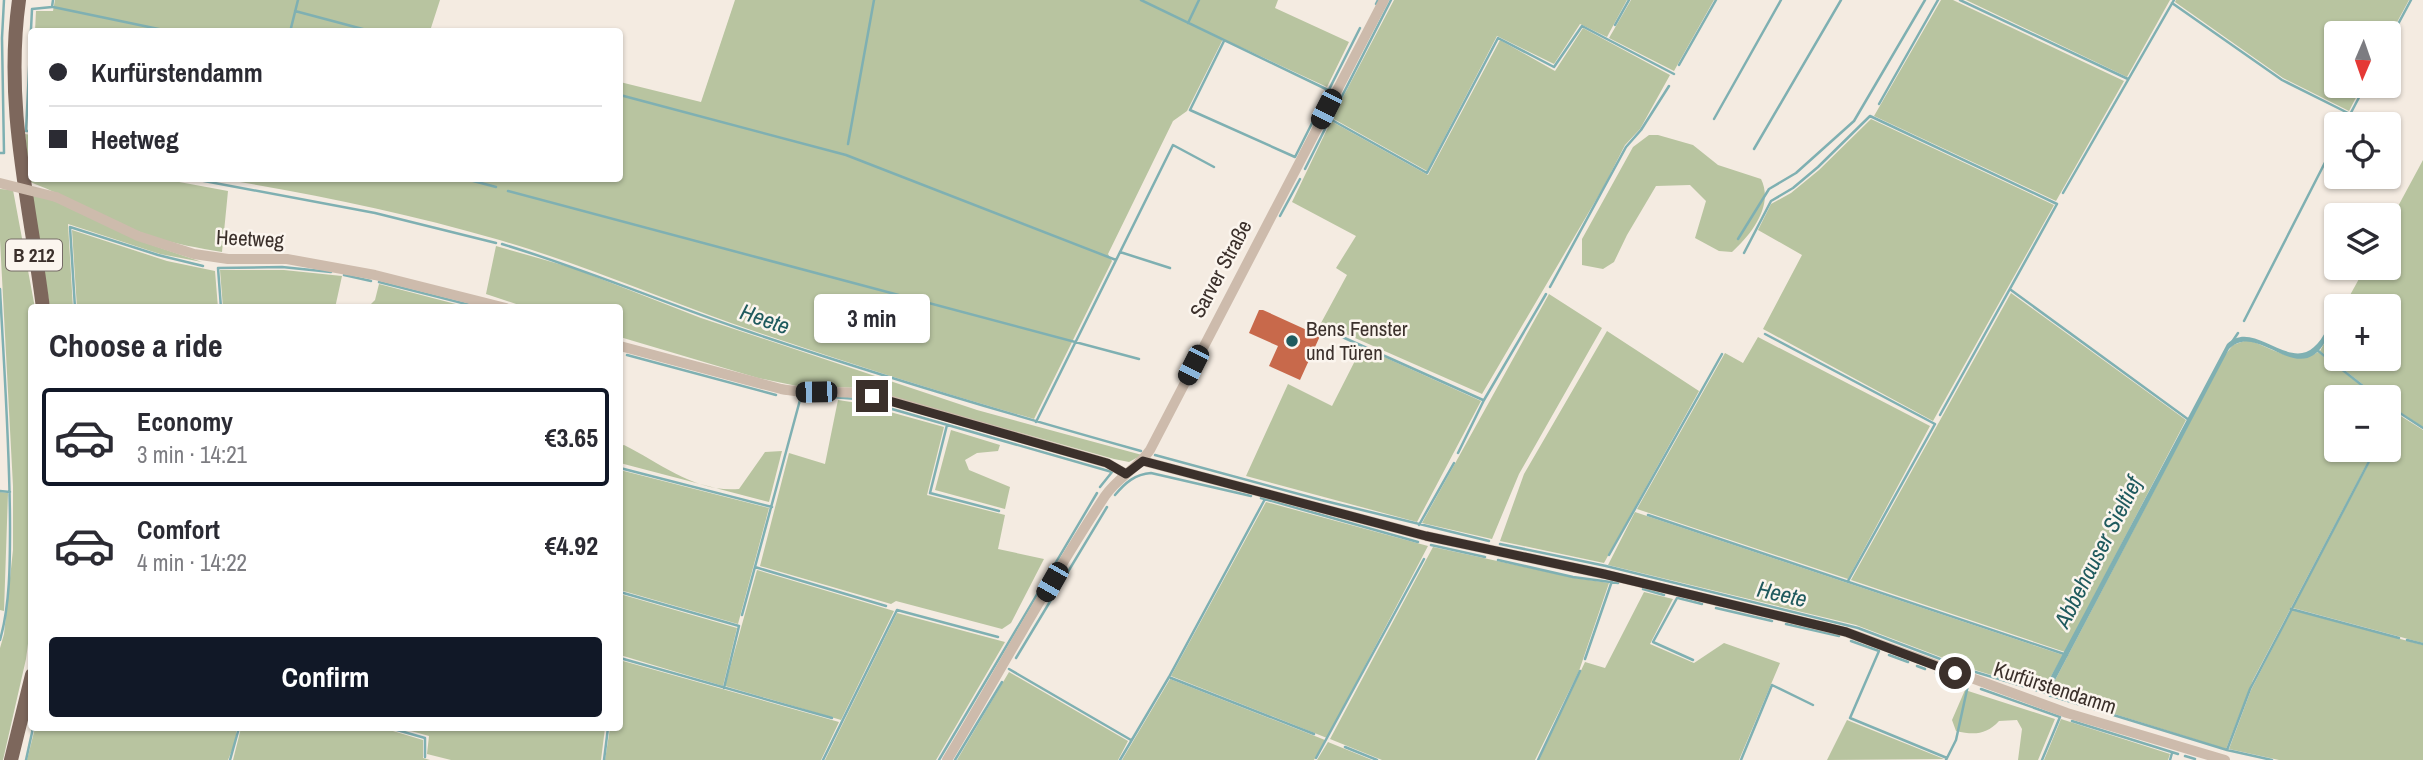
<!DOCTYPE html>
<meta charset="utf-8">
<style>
:root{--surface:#fff;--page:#f2f2f3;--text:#2b2b33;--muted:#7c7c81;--line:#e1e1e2;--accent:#111827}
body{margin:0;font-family:"Archivo Narrow",sans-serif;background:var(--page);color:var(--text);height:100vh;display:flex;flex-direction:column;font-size:26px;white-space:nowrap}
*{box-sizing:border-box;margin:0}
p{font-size:23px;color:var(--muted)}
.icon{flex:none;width:38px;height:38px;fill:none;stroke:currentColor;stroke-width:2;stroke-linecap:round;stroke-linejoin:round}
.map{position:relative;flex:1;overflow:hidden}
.panel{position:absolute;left:28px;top:304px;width:595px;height:427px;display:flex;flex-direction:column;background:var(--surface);border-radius:7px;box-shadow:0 2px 5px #0004}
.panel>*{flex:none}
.banner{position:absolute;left:28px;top:28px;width:595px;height:154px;border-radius:7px;box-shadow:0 2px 5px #0004;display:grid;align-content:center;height:154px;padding:0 21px;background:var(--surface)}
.needle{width:46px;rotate:182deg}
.fabs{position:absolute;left:2324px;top:21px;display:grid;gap:14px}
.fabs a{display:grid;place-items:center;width:77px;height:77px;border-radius:7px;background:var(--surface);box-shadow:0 2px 5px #0004;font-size:35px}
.end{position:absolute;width:32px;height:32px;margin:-16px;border:9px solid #3b302b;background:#fff;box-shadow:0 0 0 4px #fff}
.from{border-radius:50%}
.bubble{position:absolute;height:49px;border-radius:7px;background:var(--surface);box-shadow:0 2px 5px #0004;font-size:23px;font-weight:700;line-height:49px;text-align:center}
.car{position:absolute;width:21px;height:42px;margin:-21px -10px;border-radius:9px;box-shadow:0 0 5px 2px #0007;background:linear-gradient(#222 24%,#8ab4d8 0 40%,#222 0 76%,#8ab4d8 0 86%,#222 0)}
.banner b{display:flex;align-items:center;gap:24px;height:66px;font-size:26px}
.banner b+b{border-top:2px solid var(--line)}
.banner i{width:18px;height:18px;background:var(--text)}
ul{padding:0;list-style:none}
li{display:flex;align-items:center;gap:21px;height:98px;margin:0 14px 10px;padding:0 7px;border:4px solid transparent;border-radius:7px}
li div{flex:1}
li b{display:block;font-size:26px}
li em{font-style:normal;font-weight:700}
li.selected{border-color:var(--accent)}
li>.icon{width:63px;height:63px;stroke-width:1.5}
h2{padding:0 21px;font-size:32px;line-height:84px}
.action{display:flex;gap:14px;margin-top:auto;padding:14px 21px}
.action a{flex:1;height:80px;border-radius:7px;background:var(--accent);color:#fff;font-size:28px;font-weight:700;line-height:80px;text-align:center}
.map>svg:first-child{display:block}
.green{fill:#b8c4a0}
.water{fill:#7fb0b2}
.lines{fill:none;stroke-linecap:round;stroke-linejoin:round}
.stream{stroke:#7fb0b2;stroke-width:2.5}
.building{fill:#c8694b}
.minor{stroke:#cdbbac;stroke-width:10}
.major{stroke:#7d675c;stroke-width:14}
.minor-bridge{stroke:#cdbbac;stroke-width:10}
.route{stroke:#3b302b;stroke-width:9}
.poi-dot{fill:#1f5a5e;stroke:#fbf5ee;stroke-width:2.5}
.labels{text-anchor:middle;stroke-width:5;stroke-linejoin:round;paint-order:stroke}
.shield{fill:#fbf5ee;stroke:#756b66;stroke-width:2}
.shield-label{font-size:19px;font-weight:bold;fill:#3b302b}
.street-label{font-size:21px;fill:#3b302b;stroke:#fbf5ee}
.poi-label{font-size:21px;fill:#3b302b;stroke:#fbf5ee;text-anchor:start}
.water-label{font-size:23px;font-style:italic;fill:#1f5a5e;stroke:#fbf5ee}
</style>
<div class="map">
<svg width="2423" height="760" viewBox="0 0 2423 760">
<rect width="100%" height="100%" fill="#f4ebe1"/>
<!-- green -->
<path class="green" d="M 55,0 L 440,0 L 430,31 L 35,31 L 36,11 L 53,11 Z
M 735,0 L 1278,0 L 1275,8 L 1349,42 L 1327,87 L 1223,39 L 1187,111 L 1173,121 L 1108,254 L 1112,261 L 1034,419 C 932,390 831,358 731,323 C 653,295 576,262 496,239 C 406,213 314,194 221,179 L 620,178 L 620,82 L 701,102 Z
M 1394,0 L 1627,0 L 1607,37 L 1580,24 L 1554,64 L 1497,36 L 1427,171 L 1332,118 Z
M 1631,0 L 1714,0 L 1674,71 L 1609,38 Z
M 1941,0 L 1953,0 L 2124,81 L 2056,201 L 1874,116 Z
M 1966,0 L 2170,0 L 2127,77 Z
M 2176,0 L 2409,0 L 2389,37 L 2389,33 L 2336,33 L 2336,86 L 2362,86 L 2349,111 L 2283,78 L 2175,2 Z
M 1583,28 L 1670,75 L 1640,129 L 1625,145 L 1603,188 L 1482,394 L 1321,323 L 1347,275 L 1336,268 L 1356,236 L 1292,202 L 1331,121 L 1428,175 L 1500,40 L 1555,71 Z
M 1871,119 L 2054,205 L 1933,421 L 1763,329 L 1802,255 L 1758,230 L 1771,204 L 1791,193 L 1819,170 Z
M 25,134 L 31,135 L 32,178 L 163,179 L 228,191 L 222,252 C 198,248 176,244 153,237 C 111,222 72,198 30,182 Z
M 1649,135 L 1658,135 L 1693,145 L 1718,165 L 1761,179 C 1774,205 1752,234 1732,252 L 1719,251 L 1695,238 L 1706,201 L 1690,185 L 1656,186 L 1627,235 L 1614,262 L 1603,269 L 1582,265 L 1582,239 L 1633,147 Z
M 2423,160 L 2423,427 L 2389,405 L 2389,397 L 2379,397 L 2320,351 L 2336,321 L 2336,359 L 2389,359 L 2389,306 L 2344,306 L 2365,268 L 2389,268 L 2389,223 Z
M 0,189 L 13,190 L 35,308 L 32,308 L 31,621 L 26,659 L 3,760 L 0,760 L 0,648 L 4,634 L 13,550 L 13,486 L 0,240 Z
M 32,194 L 58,202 L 143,242 L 202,262 L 160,254 L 68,224 L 73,308 L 50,308 Z
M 72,230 L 167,261 L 215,271 L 218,308 L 77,308 Z
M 496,246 L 573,268 L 701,318 L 977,410 L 1142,455 L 1129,462 L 1114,459 L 860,388 L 797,386 L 758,378 L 620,337 L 620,308 L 528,308 L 486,294 Z
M 220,270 L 284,270 L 342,276 L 335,308 L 223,308 Z
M 379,284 L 471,308 L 367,308 L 375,300 Z
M 2011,293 L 2186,420 L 2065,652 L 1851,580 Z
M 1549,294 L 1602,328 L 1519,474 L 1492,539 L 1422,523 Z
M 1607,331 L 1699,391 L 1604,563 L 1500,541 L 1524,474 Z
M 1758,337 L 1930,426 L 1848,579 L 1637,509 L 1725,353 L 1743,363 Z
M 2247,340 C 2270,346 2295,367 2318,352 L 2376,397 L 2336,397 L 2336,450 L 2374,450 L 2253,680 L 2226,749 L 2057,696 L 2052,686 L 2225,355 L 2233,345 Z
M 1362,347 L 1481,401 L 1417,522 L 1246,476 L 1288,384 L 1332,406 Z
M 838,400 L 858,403 L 944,427 L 927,495 L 1005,515 L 998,549 L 1044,559 L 1011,623 L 1002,629 L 896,601 L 891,604 L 760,566 L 789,453 L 825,464 Z
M 2396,413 L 2423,430 L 2423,643 L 2293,608 L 2376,450 L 2389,450 L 2389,426 Z
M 951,430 L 1000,445 L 998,451 L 977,453 L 965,460 L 969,470 L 1010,487 L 1005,509 L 935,490 Z
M 624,445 C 660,463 696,493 739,489 L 765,452 L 782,451 L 769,502 L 620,463 L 620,446 Z
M 620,470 L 769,508 L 738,624 L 620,590 Z
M 0,492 L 8,493 L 4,611 L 0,610 Z
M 1266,502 L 1428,546 L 1327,738 L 1171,676 Z
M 1635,512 L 2063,655 L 2049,680 L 2048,692 L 1975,670 L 1856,625 L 1608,565 Z
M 1433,547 L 1575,578 L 1609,583 L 1579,671 L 1535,760 L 1382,760 L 1330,739 Z
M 757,570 L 894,611 L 841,720 L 725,686 Z
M 1644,592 L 1673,599 L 1650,644 L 1694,663 L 1724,643 L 1780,663 L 1739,760 L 1539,760 L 1585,662 L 1605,668 Z
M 620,594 L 737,628 L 723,686 L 620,655 Z
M 2292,610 L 2423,645 L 2423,760 L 2279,760 L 2229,749 L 2251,690 Z
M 897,613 L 1005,642 L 936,760 L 825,760 Z
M 623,661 L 839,722 L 821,760 L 605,760 L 610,728 L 620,728 L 620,677 Z
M 1009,672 L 1128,741 L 1118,760 L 957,760 Z
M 1170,679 L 1325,740 L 1314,760 L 1122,760 Z
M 1965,690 L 2055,719 L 2038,760 L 2018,760 L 2022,729 L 2017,720 L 1999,721 C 1986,735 1974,735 1956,731 L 1952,720 Z
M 2061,719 L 2170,754 L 2168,760 L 2044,760 Z
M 1847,720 L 1944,759 L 1827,760 Z
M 35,728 L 237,728 L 235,743 L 228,760 L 27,760 Z
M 241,728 L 383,728 L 423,740 L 423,758 L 430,760 L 233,760 Z
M 400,728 L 605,728 L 601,760 L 451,760 L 427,754 L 429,736 Z
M 1328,742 L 1372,760 L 1317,760 Z"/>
<!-- water -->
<path class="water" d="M 2336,310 C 2336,322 2332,329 2326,340 C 2299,391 2258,319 2229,349 L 2052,686 L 2057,698 L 2049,697 L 2047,687 L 2049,680 L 2227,344 C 2253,318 2288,371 2314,347 C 2324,339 2330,321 2336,310 Z"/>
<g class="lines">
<!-- stream -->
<path class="stream" d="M 1141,0 L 1328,90
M 1960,0 L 2128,79
M 2172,3 L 2282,80 L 2350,114
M 1376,4 L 1378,0
M 53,7 L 173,32
M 295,11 L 374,32
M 1188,23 L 1199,0
M 1615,25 L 1629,0
M 290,32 L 298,0
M 1224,41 L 1190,110 L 1295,157 L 1360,28
M 2389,41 L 2411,0
M 1679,65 L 1716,0
M 620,95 L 846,155 L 1116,260
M 1879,104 L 1938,0
M 1336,108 L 1391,0
M 1714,119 L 1781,0
M 2345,124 L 2365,86
M 32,131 L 26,131 L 32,9 L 52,7 L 53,0
M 848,144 L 874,0
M 1754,149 L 1841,0
M 0,153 L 4,153 L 2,38 L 4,0
M 1305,169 L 1330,119 L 1427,173 L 1498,38 L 1554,67 L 1582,26 L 1674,74
M 188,178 L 375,213 L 496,243
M 462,178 L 496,187
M 508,191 L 1139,359
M 2063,193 L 2174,0
M 1280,216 L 1300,179
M 1738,239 L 1769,189 L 1796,173 L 1854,121 L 1925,0
M 502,244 C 582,268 659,301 738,328 C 871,373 1005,413 1141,451
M 1120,252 L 1170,268
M 1744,253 L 1771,201 L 1793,188 L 1818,167 L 1870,116 L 2057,204 L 1940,415
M 344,275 L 371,281
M 379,282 L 482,308
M 1550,287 L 1626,147 L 1641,130 L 1669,86
M 0,289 C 4,368 10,449 10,528 C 10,564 10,605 0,640
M 2011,290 L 2189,420
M 75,308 L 70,227 L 158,255 L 203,266
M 221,308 L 218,268 L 282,267 L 331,272
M 2244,321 L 2336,141
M 1320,327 L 1483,400
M 1765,334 L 1935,424 L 1848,581
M 2232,342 L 2238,333
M 2317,350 L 2377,397
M 627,355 L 776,395
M 2389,406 L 2423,428
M 1036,422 L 1173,145 L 1214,167
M 2389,423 L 2395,411
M 947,425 L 930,493 L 999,511
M 1458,453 L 1484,400 L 1546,294
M 1155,455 L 1321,500 L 1489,541
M 620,468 L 772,507
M 0,491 L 10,492
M 1115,495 C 1125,483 1135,474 1151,473 L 1251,496
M 1261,498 L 1418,542
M 1648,515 L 2067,655
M 1419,525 L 1454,463
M 1500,544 L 1606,566 L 1858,628 L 1972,671 L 2049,694
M 1431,545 L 1485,557
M 1609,555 L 1722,354
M 1498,560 L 1573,577 L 1618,583
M 755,567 L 886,606
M 1643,589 L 1664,595
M 620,592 L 739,626 L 724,688
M 1677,598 L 1653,642 L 1693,660
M 1678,598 L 1702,604
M 1716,608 L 1772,621
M 2291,609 L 2399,638
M 742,615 L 800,400 L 831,397 L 857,399 L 1112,472 L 1100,487
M 1786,624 L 1839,636
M 2407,640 L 2423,644
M 1851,641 L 1879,651 L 1850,718 L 1947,758
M 1889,655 L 1908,662
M 620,658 L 832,718
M 1016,658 L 1107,507
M 1585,659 L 1612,581
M 1917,666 L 1925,669
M 1009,669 L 1131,740
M 1936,673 L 1968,685 L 1956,740 L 1946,760
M 1171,678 L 1314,734
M 1981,689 L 2060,717 L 2042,760
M 2055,697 L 2227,750 L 2272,760
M 2072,721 L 2178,754
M 390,728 L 425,738 L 425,757
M 1345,747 L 1377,760
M 2227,750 L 2250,689 L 2375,450
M 2185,756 L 2195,759
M 1316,758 L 1424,559
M 26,760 L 33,728
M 230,760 L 239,728
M 604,760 L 608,728
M 823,760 L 897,610 L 998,637
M 939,760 L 1097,493
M 955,760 L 1002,682
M 1120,760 L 1169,677 L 1265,499
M 1538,760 L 1580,671
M 1741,760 L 1772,685 L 1813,705
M 2170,760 L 2172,753"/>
</g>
<!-- building -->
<path class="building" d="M 1259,310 L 1263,310 L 1320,336 L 1300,380 L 1269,366 L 1278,346 L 1249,333 Z"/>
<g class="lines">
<!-- minor -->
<path class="minor" d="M 56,197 L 138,236 L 194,254 L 228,259 L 287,259 L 375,275 L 506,308
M 620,346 L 781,389 C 811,395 841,389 872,395 L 1107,463 L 1126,474
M 1143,461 L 1426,536 L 1604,574 L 1846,632 L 2067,713 L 2225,760
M 947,760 C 1000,672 1048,582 1105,496 C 1117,478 1138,468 1150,450 L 1384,0"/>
<!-- major -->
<path class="major" d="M 19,0 C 4,107 30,203 43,308
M 11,760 L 32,675"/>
<!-- minor-bridge -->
<path class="minor-bridge" d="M 0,183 L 56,197"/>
</g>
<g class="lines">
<!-- route -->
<path class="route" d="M 872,396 L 1107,463 L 1126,474 L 1143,461 L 1426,536 L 1604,574 L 1846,632 L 1955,673"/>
</g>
<!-- markers -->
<circle class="poi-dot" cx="1292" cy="341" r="7"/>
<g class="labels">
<!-- shield labels -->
<rect class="shield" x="6" y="239.5" width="56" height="31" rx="5"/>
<g class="shield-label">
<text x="34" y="262">B 212</text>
</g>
<!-- street labels -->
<g class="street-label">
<text transform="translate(250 239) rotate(3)" y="7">Heetweg</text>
<text transform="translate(1221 269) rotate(-62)" y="7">Sarver Straße</text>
<text transform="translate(2055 688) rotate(18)" y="7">Kurfürstendamm</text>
</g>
<!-- poi labels -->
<g class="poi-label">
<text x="1306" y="336">Bens Fenster<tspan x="1306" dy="24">und Türen</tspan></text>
</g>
<!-- water labels -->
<g class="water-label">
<text transform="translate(765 319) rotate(19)" y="8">Heete</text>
<text transform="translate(2098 552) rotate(-63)" y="8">Abbehauser Sieltief</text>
<text transform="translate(1782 594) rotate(13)" y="8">Heete</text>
</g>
</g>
</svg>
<div class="fabs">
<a><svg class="needle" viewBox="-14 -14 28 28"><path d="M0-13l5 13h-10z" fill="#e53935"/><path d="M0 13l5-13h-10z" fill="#7c7c81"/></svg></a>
<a><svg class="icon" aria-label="locate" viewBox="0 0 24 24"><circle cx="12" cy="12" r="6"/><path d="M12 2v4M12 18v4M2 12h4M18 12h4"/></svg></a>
<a><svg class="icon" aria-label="layers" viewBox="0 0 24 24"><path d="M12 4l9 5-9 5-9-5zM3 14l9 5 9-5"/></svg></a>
<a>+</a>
<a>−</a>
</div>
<i class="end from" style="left:1955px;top:673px"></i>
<i class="end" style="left:872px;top:396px"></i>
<div class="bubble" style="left:814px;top:294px;width:116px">3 min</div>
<i class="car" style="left:1326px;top:109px;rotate:207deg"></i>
<i class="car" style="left:1193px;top:365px;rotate:207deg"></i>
<i class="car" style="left:816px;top:392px;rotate:269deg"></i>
<i class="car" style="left:1052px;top:582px;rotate:210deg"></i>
<div class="banner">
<b><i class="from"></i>Kurfürstendamm</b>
<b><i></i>Heetweg</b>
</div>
<section class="panel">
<h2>Choose a ride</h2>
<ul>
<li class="selected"><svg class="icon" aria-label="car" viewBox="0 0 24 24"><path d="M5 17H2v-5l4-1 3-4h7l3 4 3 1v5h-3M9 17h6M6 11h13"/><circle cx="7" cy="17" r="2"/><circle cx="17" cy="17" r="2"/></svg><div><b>Economy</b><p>3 min · 14:21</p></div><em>€3.65</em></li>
<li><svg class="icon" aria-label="car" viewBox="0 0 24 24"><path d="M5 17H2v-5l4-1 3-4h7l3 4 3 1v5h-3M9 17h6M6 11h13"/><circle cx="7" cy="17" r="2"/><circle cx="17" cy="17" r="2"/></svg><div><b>Comfort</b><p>4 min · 14:22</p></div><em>€4.92</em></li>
</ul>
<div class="action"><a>Confirm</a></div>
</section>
</div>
